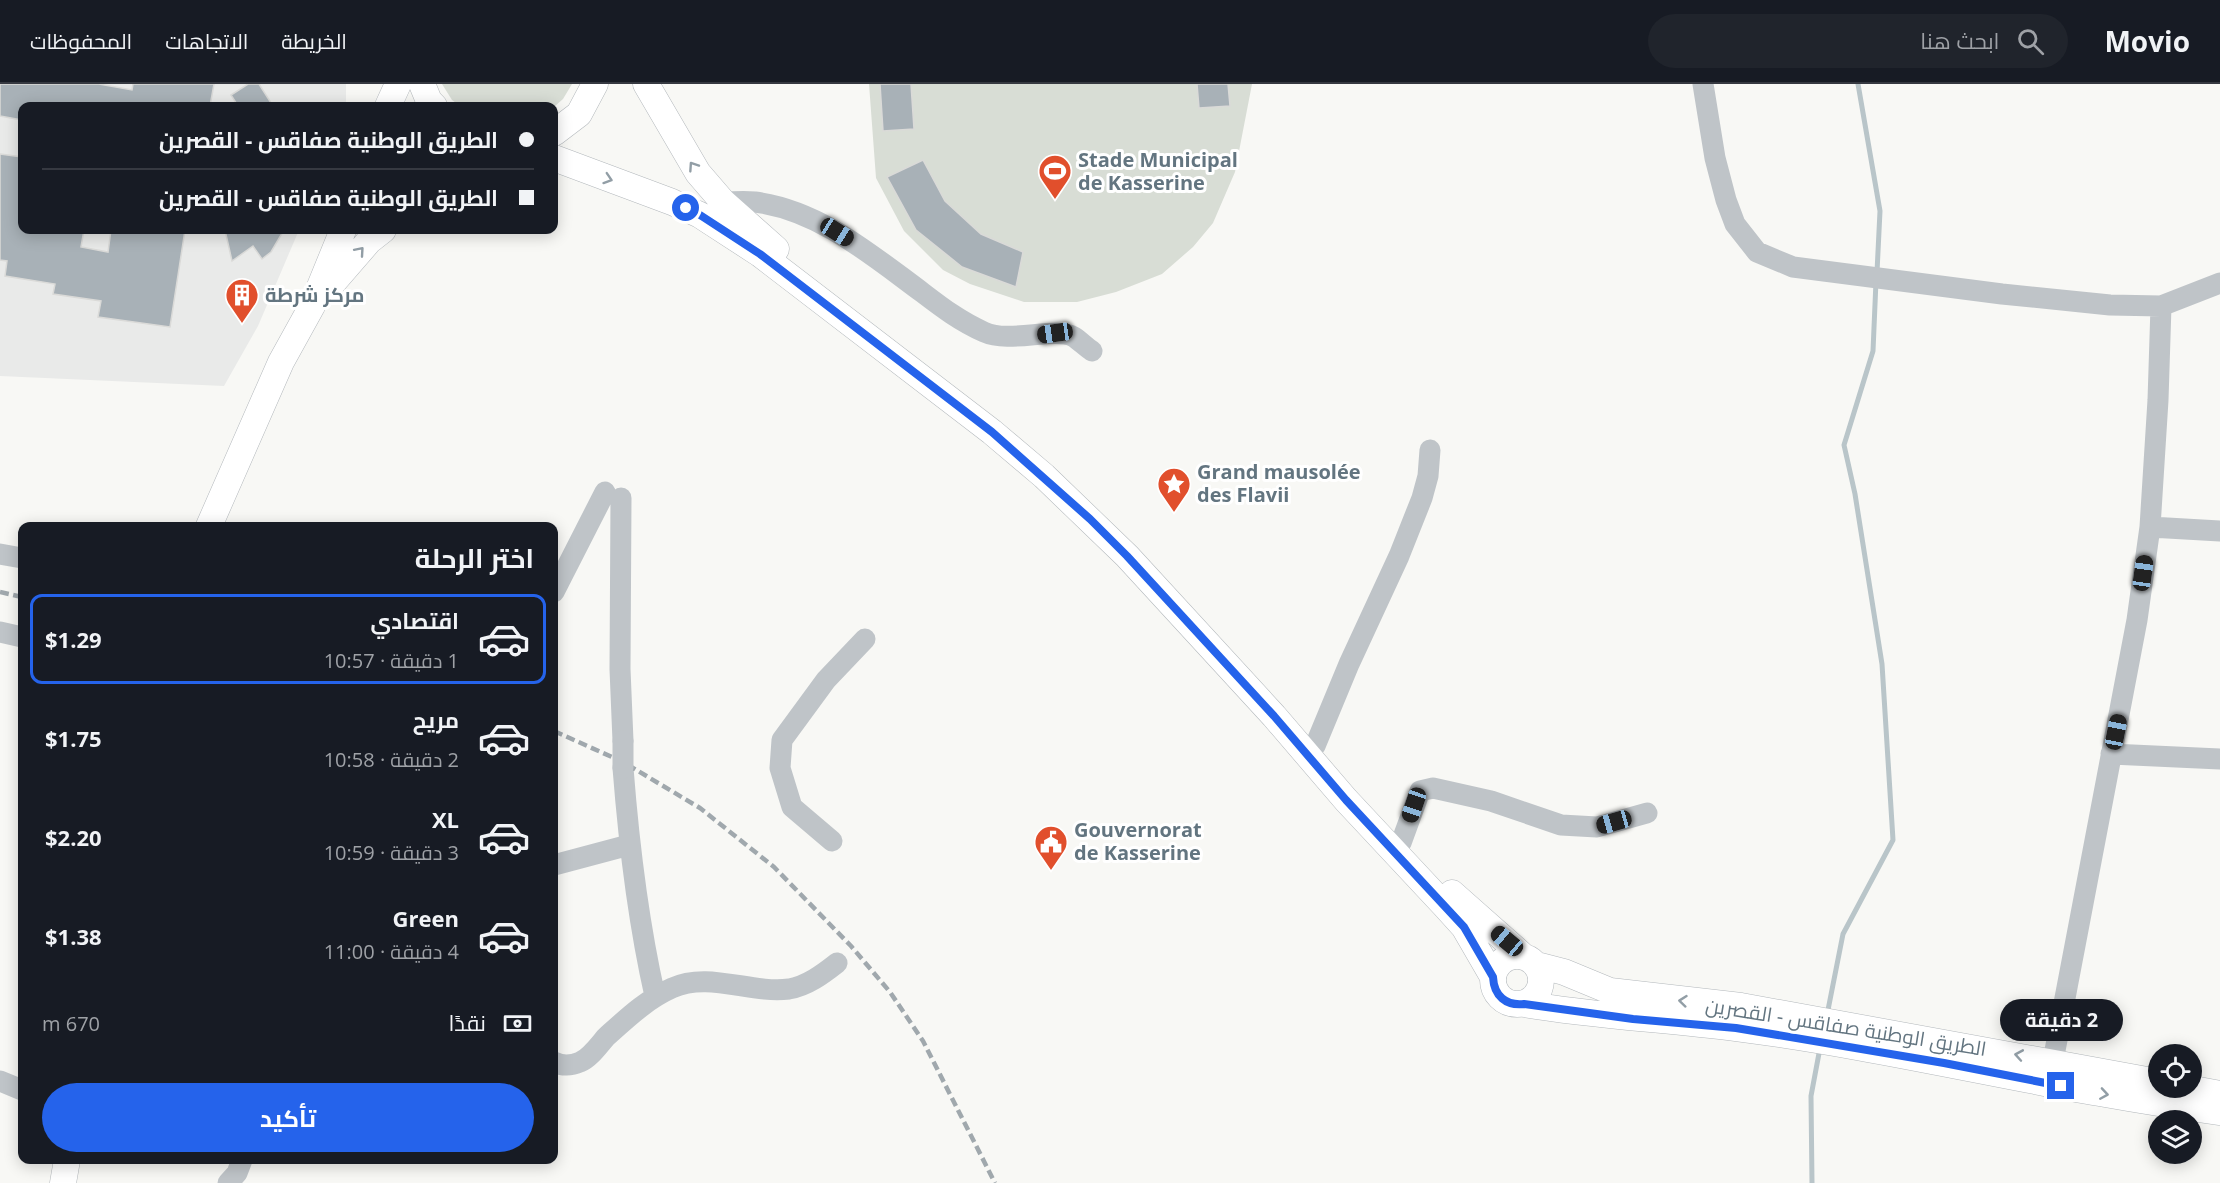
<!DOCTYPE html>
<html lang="ar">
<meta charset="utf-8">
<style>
:root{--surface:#171b24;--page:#20242c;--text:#f1f3f6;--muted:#9ea1a6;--line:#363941;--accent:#2563eb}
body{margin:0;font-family:"Open Sans",Cairo,sans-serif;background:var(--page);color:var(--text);direction:rtl;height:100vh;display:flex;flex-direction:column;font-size:22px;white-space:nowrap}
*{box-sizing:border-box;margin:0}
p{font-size:20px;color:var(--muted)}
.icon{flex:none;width:33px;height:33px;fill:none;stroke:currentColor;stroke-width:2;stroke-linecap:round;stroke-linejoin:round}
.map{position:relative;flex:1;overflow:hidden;direction:ltr}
.sheet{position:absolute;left:18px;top:438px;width:540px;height:642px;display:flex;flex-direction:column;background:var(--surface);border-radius:12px;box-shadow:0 3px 15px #0003;direction:rtl}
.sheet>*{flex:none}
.banner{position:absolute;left:18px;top:18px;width:540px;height:132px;border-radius:12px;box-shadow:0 3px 15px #0003;direction:rtl;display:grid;align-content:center;height:132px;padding:0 24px;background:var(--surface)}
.buttons{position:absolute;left:2148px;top:960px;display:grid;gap:12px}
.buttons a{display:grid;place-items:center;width:54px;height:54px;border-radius:50%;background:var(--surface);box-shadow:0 3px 15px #0003;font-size:30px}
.end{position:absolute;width:27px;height:27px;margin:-14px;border:8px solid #2563eb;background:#fff;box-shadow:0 0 0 3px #fff}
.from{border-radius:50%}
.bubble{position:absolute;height:42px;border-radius:21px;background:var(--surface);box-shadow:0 3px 15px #0003;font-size:20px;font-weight:700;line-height:42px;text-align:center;direction:rtl}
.car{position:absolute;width:18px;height:36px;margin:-18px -9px;border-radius:8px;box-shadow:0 0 4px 2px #0007;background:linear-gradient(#222 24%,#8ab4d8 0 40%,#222 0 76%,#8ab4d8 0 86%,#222 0)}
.banner b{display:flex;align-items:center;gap:21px;height:57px;font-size:22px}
.banner b+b{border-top:2px solid var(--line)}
.banner i{width:15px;height:15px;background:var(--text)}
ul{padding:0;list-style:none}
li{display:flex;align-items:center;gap:18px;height:90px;margin:0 12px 9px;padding:0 12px;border:3px solid transparent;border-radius:12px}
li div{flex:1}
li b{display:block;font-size:22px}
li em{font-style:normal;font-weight:700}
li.selected{border-color:var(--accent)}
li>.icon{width:54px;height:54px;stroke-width:1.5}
h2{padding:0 24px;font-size:27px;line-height:72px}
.pay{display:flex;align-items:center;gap:15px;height:66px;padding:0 24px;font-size:22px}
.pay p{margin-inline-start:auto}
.button{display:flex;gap:12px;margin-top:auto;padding:12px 24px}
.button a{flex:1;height:69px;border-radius:36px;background:var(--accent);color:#fff;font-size:24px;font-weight:700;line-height:69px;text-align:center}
header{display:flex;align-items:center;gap:36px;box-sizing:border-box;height:84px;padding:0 30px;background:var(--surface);border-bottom:2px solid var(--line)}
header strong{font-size:28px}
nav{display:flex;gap:33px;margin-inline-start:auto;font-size:21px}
.search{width:420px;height:54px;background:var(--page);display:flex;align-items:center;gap:15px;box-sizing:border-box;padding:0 21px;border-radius:33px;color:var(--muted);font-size:22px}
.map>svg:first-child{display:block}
.built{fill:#e9eae9}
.green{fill:#d8ddd5}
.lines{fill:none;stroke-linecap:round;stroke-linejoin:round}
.stream{stroke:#b9c5c9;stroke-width:5}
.building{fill:#a8b1b7;stroke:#dadad8;stroke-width:1.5}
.major-casing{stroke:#b3b8bc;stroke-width:27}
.minor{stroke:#bfc4c8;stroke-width:21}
.major{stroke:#fff;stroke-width:26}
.rail{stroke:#a0a8ad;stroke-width:4.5;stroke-dasharray:9 4.5;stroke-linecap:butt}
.minor-bridge{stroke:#bfc4c8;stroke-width:21}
.oneway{stroke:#929ea6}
.route{stroke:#2563eb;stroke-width:8}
.labels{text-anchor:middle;stroke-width:6;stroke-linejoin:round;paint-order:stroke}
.poi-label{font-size:20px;font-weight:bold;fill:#637580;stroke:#fff;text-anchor:start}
.street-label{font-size:20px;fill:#637580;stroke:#fff}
</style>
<header>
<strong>Movio</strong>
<div class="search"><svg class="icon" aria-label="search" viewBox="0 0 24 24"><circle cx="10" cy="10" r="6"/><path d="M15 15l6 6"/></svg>ابحث هنا</div>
<nav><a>الخريطة</a><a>الاتجاهات</a><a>المحفوظات</a></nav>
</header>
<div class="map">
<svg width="2220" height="1099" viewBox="0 0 2220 1099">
<rect width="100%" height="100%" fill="#f8f8f5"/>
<!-- built -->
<path class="built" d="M 0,0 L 346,0 L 346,22 L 22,22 L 22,146 L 299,146 L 258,242 L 224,302 L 0,292 Z"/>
<!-- green -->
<path class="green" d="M 442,0 L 572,0 L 563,15 L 554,23 L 460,22 L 452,16 Z
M 869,0 L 1252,0 L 1235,88 L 1213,139 L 1193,163 L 1162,190 L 1116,208 L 1077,218 L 1024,218 L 970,200 L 943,186 L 904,147 L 876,94 Z"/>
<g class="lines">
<!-- stream -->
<path class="stream" d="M 1858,0 L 1880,127 L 1877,188
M 1827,931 L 1843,850 L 1893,756 L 1882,580 L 1855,410 L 1844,361 L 1873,267 L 1876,197
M 1812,1099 L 1811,1012 L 1820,964"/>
</g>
<!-- building -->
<path class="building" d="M 0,0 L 99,0 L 132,6 L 133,0 L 214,0 L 210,22 L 22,22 L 22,36 L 0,32 Z
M 248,0 L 259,0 L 273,22 L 238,22 L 231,11 Z
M 880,0 L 911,0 L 914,45 L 883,47 Z
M 1197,0 L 1228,0 L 1230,22 L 1199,24 Z
M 0,70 L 22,73 L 22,146 L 84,146 L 81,163 L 108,168 L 111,146 L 185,146 L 170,243 L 98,233 L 101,217 L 53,210 L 55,200 L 5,192 L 7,177 L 0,176 Z
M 923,76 L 945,117 L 981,150 L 1023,168 L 1016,203 L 962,183 L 916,146 L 887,93 Z
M 225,146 L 284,146 L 271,168 L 262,175 L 253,162 L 232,177 Z"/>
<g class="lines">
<defs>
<path id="major" d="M 422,0 L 429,17 L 434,22
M 646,0 L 698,89 L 723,118 L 776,165
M 388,22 L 398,0
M 554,49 L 579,30 L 595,0
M 554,74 L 672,118 L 700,131 L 760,170 L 992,348 L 1044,392 L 1127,472 L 1274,632 L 1346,716 L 1446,823 L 1464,843 L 1493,893
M 324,209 L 369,157 L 383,146
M 209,442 L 281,278 L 312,222 L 343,146
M 1452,809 L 1523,872
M1493 896a24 24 0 1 1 48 0a24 24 0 1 1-48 0Z
M 1537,881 L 1564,888 L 1610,907 L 1741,922 L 2158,998
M 1524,920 C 1595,932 1666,935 1736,944 C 1899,965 2058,1007 2220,1028
M 2188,1004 L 2220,1010
M 63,1099 L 67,1076"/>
</defs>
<!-- major casing -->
<use href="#major" class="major-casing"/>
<!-- minor -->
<path class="minor" d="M 1703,0 L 1715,74 L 1726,116 L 1735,140 L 1757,168 L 1793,183 L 2002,210 L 2110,221 L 2161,222 L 2220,199
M 723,118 C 733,118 744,117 755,118 C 818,126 869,169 919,206 C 940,222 959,237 984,248 C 1010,260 1056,242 1074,253 C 1080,257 1086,263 1092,267
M 621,414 L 620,585 L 623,657
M 2150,443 L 2220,447
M 0,470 L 22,474
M 554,508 L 605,408
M 0,548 L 22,553
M 1315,662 L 1349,580 L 1399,472 L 1422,414 L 1428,392 L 1430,366
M 2111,670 L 2220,675
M 623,684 C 629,761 638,837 655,912
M 832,757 L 792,723 L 780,684 L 782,656 L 826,596 L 865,555
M 1401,759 L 1420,707 L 1433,704 L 1491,717 L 1561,741 L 1597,743 L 1647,729
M 554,781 L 629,761
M 2053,977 L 2137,536 L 2150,443 L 2158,316 L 2161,222
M 554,978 C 562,982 571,982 580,978 C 590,974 599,961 606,953 C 626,935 647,915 672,904 C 709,887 750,910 789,905 C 807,902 823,890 837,879
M 0,997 L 22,1006
M 228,1099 L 237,1089 L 242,1076"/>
<!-- major -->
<use href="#major" class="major"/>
<!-- rail -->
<path class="rail" d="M 0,508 L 22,513
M 554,647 L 623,678 L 700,724 L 774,783 L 851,862 L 890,908 L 923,957 L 995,1099"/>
<!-- minor-bridge -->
<path class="minor-bridge" d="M 623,657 L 623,684"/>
</g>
<!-- one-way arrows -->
<defs><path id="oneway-chevron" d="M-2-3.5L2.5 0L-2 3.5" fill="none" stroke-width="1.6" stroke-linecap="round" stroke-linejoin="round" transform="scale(1.5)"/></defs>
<g class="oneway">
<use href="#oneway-chevron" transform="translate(693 82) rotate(-124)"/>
<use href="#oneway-chevron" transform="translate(608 95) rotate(18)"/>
<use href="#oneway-chevron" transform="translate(360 167) rotate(-49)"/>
<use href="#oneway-chevron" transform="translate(1683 917) rotate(-174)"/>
<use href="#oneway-chevron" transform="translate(2019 971) rotate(-170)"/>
<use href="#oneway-chevron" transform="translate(2104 1010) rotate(9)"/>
</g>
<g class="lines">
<!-- route -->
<path class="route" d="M 686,124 L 700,131 L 760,170 L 992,348 L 1090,435 L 1127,472 L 1274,632 L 1346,716 L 1464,843 L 1493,893 C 1494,912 1506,922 1524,920 L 1633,935 L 1736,944 L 1944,979 L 2061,1002"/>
</g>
<!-- icons -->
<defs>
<symbol id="stadium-pin" viewBox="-11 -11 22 30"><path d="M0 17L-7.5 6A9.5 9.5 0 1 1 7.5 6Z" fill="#e14f2c" stroke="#fff"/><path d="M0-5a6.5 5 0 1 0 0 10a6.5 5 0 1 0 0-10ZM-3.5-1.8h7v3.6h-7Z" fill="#fff"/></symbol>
<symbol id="building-pin" viewBox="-11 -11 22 30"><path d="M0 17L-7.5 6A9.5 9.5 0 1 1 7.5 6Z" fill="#e14f2c" stroke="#fff"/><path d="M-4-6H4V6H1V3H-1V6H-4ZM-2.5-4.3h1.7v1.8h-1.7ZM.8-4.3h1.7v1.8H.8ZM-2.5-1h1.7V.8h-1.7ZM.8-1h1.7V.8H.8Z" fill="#fff"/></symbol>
<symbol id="sight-pin" viewBox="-11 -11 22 30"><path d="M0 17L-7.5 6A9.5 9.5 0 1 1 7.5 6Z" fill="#e14f2c" stroke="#fff"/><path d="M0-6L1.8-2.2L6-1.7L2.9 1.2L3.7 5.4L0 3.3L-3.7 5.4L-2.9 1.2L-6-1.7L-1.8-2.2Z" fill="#fff"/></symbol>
<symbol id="civic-pin" viewBox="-11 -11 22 30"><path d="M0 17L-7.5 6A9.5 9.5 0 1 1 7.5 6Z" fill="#e14f2c" stroke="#fff"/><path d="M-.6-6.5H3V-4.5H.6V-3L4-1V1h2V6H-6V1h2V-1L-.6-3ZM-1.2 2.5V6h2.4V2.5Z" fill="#fff"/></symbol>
</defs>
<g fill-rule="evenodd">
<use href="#stadium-pin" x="1036" y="68" width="38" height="52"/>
<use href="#building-pin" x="223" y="192" width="38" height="52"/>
<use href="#sight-pin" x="1155" y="381" width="38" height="52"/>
<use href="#civic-pin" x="1032" y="739" width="38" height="52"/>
</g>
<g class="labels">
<!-- poi labels -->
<g class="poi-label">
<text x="1078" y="83">Stade Municipal<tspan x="1078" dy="23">de Kasserine</tspan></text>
<text x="265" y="218">مركز شرطة</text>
<text x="1197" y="395">Grand mausolée<tspan x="1197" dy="23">des Flavii</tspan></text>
<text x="1074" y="753">Gouvernorat<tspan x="1074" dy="23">de Kasserine</tspan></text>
</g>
<!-- street labels -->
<g class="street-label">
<text transform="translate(1846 943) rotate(9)" y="7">الطريق الوطنية صفاقس - القصرين</text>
</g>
</g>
</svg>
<div class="buttons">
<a><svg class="icon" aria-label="locate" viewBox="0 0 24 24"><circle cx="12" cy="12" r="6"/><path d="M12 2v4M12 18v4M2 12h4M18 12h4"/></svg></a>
<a><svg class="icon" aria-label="layers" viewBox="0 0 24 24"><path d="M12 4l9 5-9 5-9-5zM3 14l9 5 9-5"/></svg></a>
</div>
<i class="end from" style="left:686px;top:124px"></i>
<i class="end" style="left:2061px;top:1002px"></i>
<div class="bubble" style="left:2000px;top:915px;width:123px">2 دقيقة</div>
<i class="car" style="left:837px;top:148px;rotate:122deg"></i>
<i class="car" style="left:1055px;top:249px;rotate:262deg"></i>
<i class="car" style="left:2143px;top:489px;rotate:8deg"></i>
<i class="car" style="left:2116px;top:648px;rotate:11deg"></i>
<i class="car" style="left:1414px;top:721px;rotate:199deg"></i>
<i class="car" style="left:1614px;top:738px;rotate:254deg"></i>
<i class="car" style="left:1507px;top:857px;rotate:310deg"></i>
<div class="banner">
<b><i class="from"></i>الطريق الوطنية صفاقس - القصرين</b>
<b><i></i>الطريق الوطنية صفاقس - القصرين</b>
</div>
<section class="sheet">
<h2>اختر الرحلة</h2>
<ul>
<li class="selected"><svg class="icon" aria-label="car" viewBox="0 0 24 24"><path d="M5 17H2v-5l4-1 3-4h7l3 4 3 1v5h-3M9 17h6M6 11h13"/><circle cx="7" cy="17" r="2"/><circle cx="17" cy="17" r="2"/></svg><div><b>اقتصادي</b><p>1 دقيقة · 10:57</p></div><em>$1.29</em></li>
<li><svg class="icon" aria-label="car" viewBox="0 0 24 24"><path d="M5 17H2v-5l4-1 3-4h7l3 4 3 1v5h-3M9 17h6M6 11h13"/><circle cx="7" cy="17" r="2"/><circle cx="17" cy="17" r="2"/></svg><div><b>مريح</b><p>2 دقيقة · 10:58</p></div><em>$1.75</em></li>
<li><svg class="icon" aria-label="car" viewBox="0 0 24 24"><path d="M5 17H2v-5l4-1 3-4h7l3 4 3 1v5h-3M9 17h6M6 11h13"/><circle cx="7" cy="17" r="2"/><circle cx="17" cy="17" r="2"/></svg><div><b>XL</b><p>3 دقيقة · 10:59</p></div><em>$2.20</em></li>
<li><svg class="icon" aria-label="car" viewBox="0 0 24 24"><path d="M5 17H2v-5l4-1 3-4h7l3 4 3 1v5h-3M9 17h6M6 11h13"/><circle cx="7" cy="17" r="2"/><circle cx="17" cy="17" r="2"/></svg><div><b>Green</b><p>4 دقيقة · 11:00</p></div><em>$1.38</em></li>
</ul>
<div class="pay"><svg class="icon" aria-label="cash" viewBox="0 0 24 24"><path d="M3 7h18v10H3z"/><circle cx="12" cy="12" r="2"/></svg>نقدًا<p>670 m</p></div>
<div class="button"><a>تأكيد</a></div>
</section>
</div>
